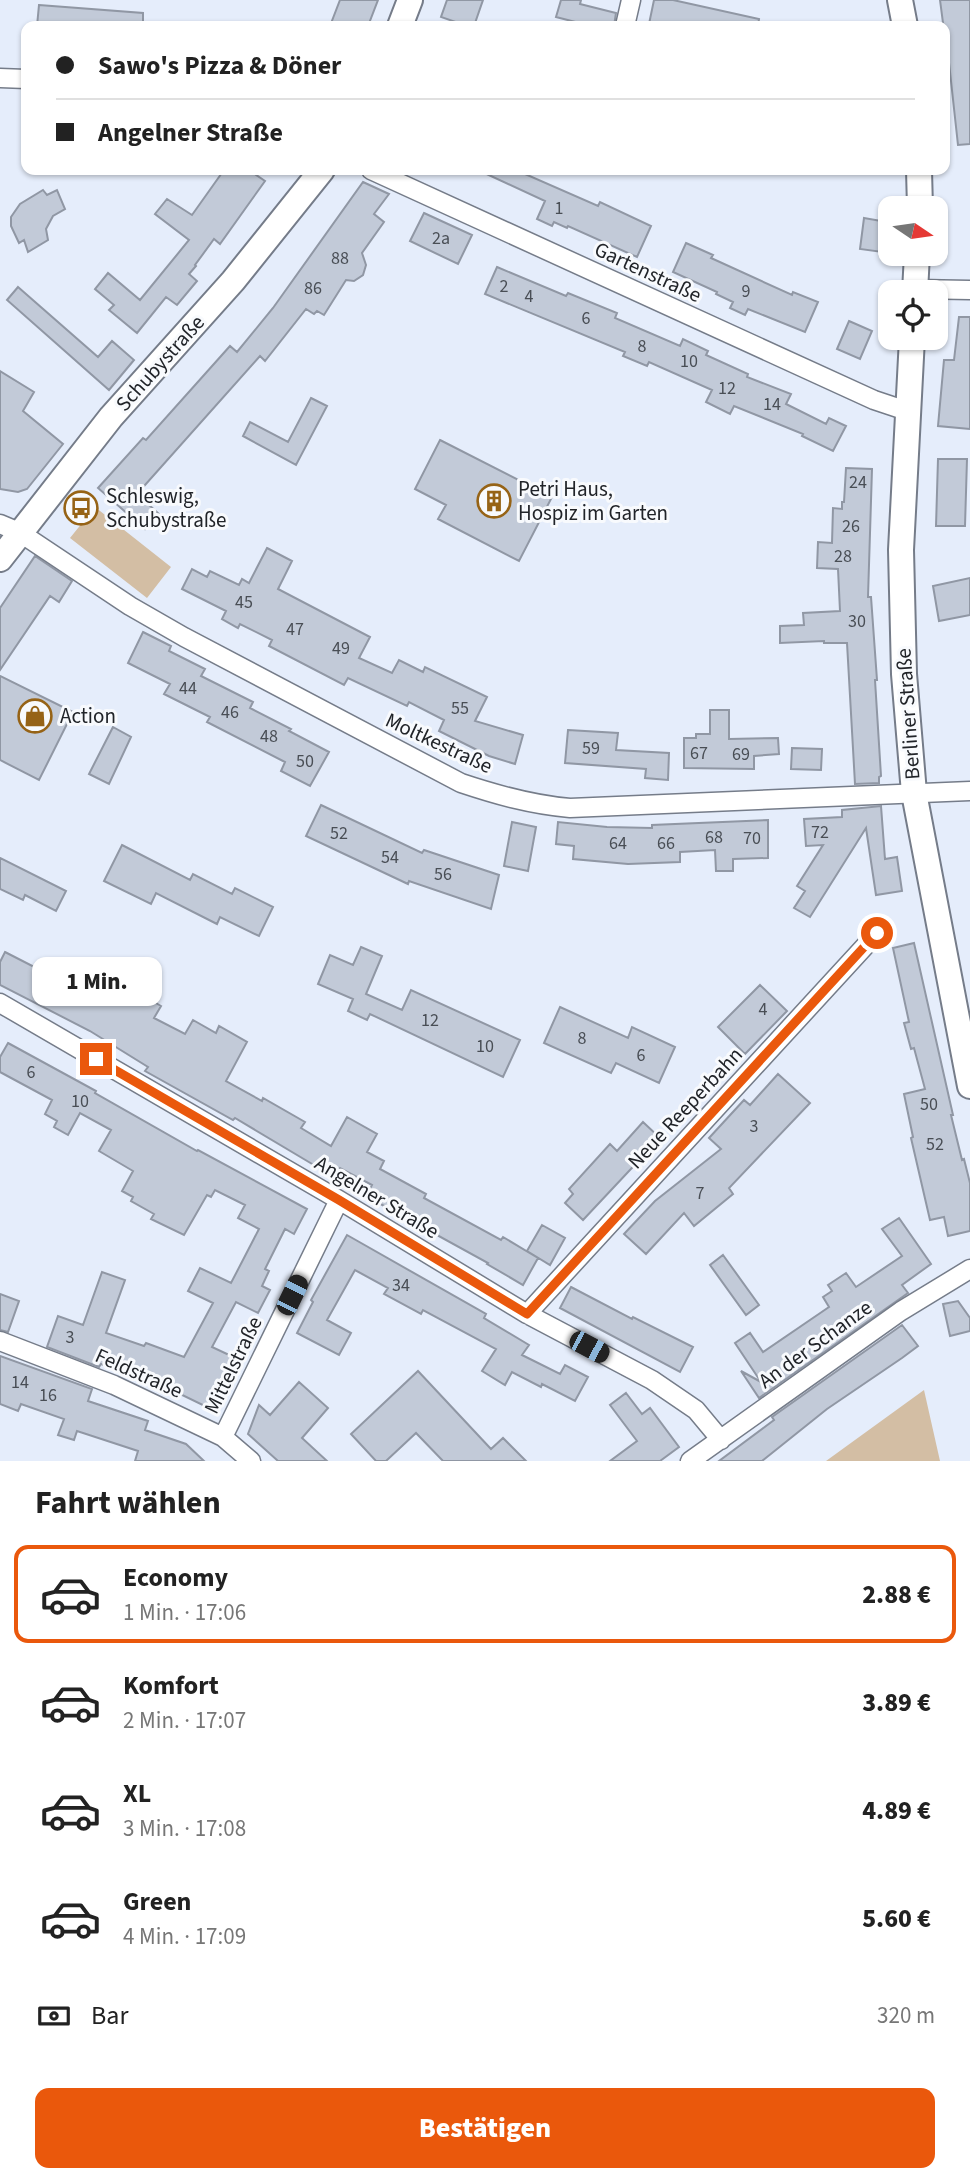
<!DOCTYPE html>
<html lang="de">
<meta charset="utf-8">
<style>
:root{--surface:#fff;--page:#f2f2f2;--text:#222;--muted:#767676;--line:#e0e0e0;--accent:#ea580c}
body{margin:0;font-family:"Source Sans 3",sans-serif;background:var(--page);color:var(--text);height:100vh;display:flex;flex-direction:column;font-size:26px;white-space:nowrap}
*{box-sizing:border-box;margin:0}
p{font-size:23px;color:var(--muted)}
.icon{flex:none;width:38px;height:38px;fill:none;stroke:currentColor;stroke-width:2;stroke-linecap:round;stroke-linejoin:round}
.map{position:relative;height:1461px;overflow:hidden}
.side{display:flex;flex-direction:column;background:var(--surface);flex:1}
.side>*{flex:none}
.banner{position:absolute;left:21px;top:21px;width:929px;height:154px;border-radius:14px;box-shadow:0 2px 5px #0004;display:grid;align-content:center;height:154px;padding:0 35px;background:var(--surface)}
.needle{width:46px;rotate:103deg}
.controls{position:absolute;left:878px;top:196px;display:grid;gap:14px}
.controls a{display:grid;place-items:center;width:70px;height:70px;border-radius:14px;background:var(--surface);box-shadow:0 2px 5px #0004;font-size:35px}
.end{position:absolute;width:32px;height:32px;margin:-16px;border:9px solid #ea580c;background:#fff;box-shadow:0 0 0 4px #fff}
.from{border-radius:50%}
.bubble{position:absolute;height:49px;border-radius:14px;background:var(--surface);box-shadow:0 2px 5px #0004;font-size:23px;font-weight:800;line-height:49px;text-align:center}
.car{position:absolute;width:21px;height:42px;margin:-21px -10px;border-radius:9px;box-shadow:0 0 5px 2px #0007;background:linear-gradient(#222 24%,#8ab4d8 0 40%,#222 0 76%,#8ab4d8 0 86%,#222 0)}
.banner b{display:flex;align-items:center;gap:24px;height:66px;font-size:26px}
.banner b+b{border-top:2px solid var(--line)}
.banner i{width:18px;height:18px;background:var(--text)}
ul{padding:0;list-style:none}
li{display:flex;align-items:center;gap:21px;height:98px;margin:0 14px 10px;padding:0 21px;border:4px solid transparent;border-radius:14px}
li div{flex:1}
li b{display:block;font-size:26px}
li em{font-style:normal;font-weight:800}
li.on{border-color:var(--accent)}
li>.icon{width:63px;height:63px;stroke-width:1.5}
h2{padding:0 35px;font-size:32px;line-height:84px}
.pay{display:flex;align-items:center;gap:18px;height:77px;padding:0 35px;font-size:26px}
.pay p{margin-inline-start:auto}
.button{display:flex;gap:14px;margin-top:auto;padding:14px 35px}
.button a{flex:1;height:80px;border-radius:14px;background:var(--accent);color:#fff;font-size:28px;font-weight:800;line-height:80px;text-align:center}
.map>svg:first-child{display:block}
.green{fill:#d3bea4}
.building{fill:#c2cad8;stroke:#9097a4;stroke-width:2}
.lines{fill:none;stroke-linecap:round;stroke-linejoin:round}
.street-casing{stroke:#757c89;stroke-width:21}
.secondary-casing{stroke:#757c89;stroke-width:28}
.street{stroke:#fff;stroke-width:18}
.secondary{stroke:#fff;stroke-width:24}
.route{stroke:#ea580c;stroke-width:9}
.labels{text-anchor:middle;stroke-width:6;stroke-linejoin:round;paint-order:stroke}
.number-label{font-size:18px;fill:#494e55}
.street-label{font-size:21px;fill:#212429;stroke:#f8fafd}
.poi-label{font-size:21px;fill:#212429;stroke:#f8fafd;text-anchor:start}
</style>
<div class="map">
<svg width="970" height="1461" viewBox="0 0 970 1461">
<rect width="100%" height="100%" fill="#e5edfb"/>
<!-- green -->
<path class="green" d="M 95,507 L 171,567 L 147,598 L 70,538 Z
M 924,1390 L 940,1461 L 826,1461 Z"/>
<!-- building -->
<path class="building" d="M 340,0 L 378,0 L 368,26 L 330,26 Z
M 447,0 L 483,0 L 474,26 L 467,26 L 441,17 Z
M 561,0 L 581,0 L 580,4 L 616,13 L 614,26 L 591,26 L 556,17 Z
M 654,0 L 673,0 L 759,19 L 758,26 L 658,26 L 649,24 Z
M 940,0 L 970,0 L 970,144 L 958,145 L 945,26 L 943,23 Z
M 39,5 L 143,13 L 143,26 L 37,26 Z
M 224,170 L 249,170 L 265,181 L 220,244 L 214,239 L 195,265 L 196,266 L 189,274 L 197,281 L 177,305 L 166,297 L 137,333 L 109,310 L 114,305 L 95,289 L 108,273 L 140,300 L 189,240 L 155,214 L 167,199 L 192,215 Z
M 478,170 L 516,170 L 598,206 L 600,202 L 651,226 L 637,257 L 568,226 L 567,228 L 554,222 L 552,226 L 537,219 L 545,201 Z
M 363,182 L 389,194 L 374,214 L 384,222 L 362,253 L 366,265 L 363,275 L 354,281 L 346,280 L 324,315 L 317,311 L 314,314 L 306,309 L 265,361 L 260,356 L 137,494 L 159,514 L 145,529 L 98,488 L 143,438 L 146,440 L 230,346 L 237,352 L 273,308 Z
M 43,190 L 47,195 L 57,190 L 65,209 L 53,216 L 46,229 L 48,240 L 28,252 L 24,240 L 19,243 L 11,226 L 11,217 L 20,204 Z
M 424,213 L 472,235 L 458,264 L 410,241 Z
M 864,218 L 887,222 L 882,252 L 860,249 Z
M 686,243 L 713,255 L 711,258 L 792,295 L 793,292 L 818,302 L 805,332 L 748,309 L 745,315 L 730,308 L 733,302 L 716,294 L 717,292 L 673,272 Z
M 497,267 L 566,296 L 568,293 L 617,313 L 615,318 L 680,346 L 683,339 L 708,351 L 706,355 L 748,374 L 747,377 L 791,394 L 786,404 L 826,424 L 829,418 L 846,426 L 833,451 L 802,436 L 803,434 L 734,406 L 730,414 L 706,402 L 712,390 L 649,362 L 647,366 L 623,356 L 625,352 L 485,294 Z
M 18,287 L 98,357 L 112,341 L 134,360 L 109,390 L 7,300 Z
M 959,317 L 970,317 L 970,429 L 938,426 L 944,360 L 954,360 Z
M 849,321 L 872,331 L 860,359 L 837,349 Z
M 0,371 L 34,392 L 23,411 L 63,444 L 27,489 L 18,492 L 0,489 Z
M 311,398 L 327,406 L 296,465 L 243,436 L 250,422 L 288,442 Z
M 440,440 L 552,497 L 519,561 L 438,519 L 446,505 L 415,489 Z
M 938,459 L 967,459 L 965,526 L 936,526 Z
M 846,468 L 872,469 L 868,597 L 871,597 L 877,680 L 875,680 L 881,776 L 879,777 L 879,783 L 855,784 L 847,643 L 824,643 L 824,641 L 780,643 L 780,626 L 804,625 L 803,613 L 840,611 L 838,569 L 817,568 L 818,542 L 832,543 L 833,508 L 842,509 L 842,502 L 844,502 Z
M 267,548 L 292,561 L 278,589 L 370,637 L 359,658 L 392,673 L 399,660 L 423,672 L 425,667 L 487,697 L 475,721 L 523,735 L 515,764 L 489,756 L 439,731 L 444,720 L 409,702 L 407,706 L 348,678 L 344,685 L 269,646 L 272,640 L 240,624 L 238,628 L 222,619 L 226,611 L 182,589 L 192,569 L 207,577 L 210,571 L 239,585 L 242,579 L 249,583 Z
M 35,556 L 72,581 L 59,602 L 50,596 L 0,670 L 0,608 Z
M 970,578 L 970,615 L 939,621 L 933,586 Z
M 143,632 L 171,646 L 169,651 L 205,669 L 201,676 L 253,702 L 250,708 L 291,729 L 289,731 L 329,752 L 310,786 L 281,771 L 285,762 L 207,722 L 210,717 L 164,694 L 170,684 L 128,663 Z
M 0,676 L 73,712 L 39,780 L 0,760 Z
M 710,710 L 729,710 L 729,739 L 778,738 L 779,754 L 754,756 L 754,769 L 684,768 L 684,738 L 696,738 L 696,734 L 710,734 Z
M 113,727 L 131,737 L 109,784 L 89,774 Z
M 568,730 L 618,733 L 616,750 L 669,753 L 668,780 L 645,778 L 646,769 L 565,763 Z
M 792,748 L 822,749 L 821,770 L 791,769 Z
M 321,805 L 422,853 L 424,850 L 499,875 L 491,909 L 409,881 L 408,884 L 306,836 Z
M 881,806 L 885,859 L 897,857 L 902,891 L 876,895 L 866,828 L 810,917 L 794,908 L 805,891 L 797,886 L 823,845 L 806,846 L 804,819 L 842,817 L 842,810 Z
M 768,820 L 768,858 L 733,859 L 733,871 L 716,871 L 715,850 L 680,852 L 680,862 L 628,864 L 573,859 L 574,846 L 556,844 L 558,822 L 607,827 L 652,828 L 652,825 Z
M 512,822 L 536,827 L 528,871 L 504,866 Z
M 122,845 L 190,880 L 193,874 L 232,894 L 235,888 L 273,907 L 259,936 L 220,917 L 217,924 L 156,893 L 151,904 L 104,881 Z
M 0,858 L 66,891 L 56,911 L 25,895 L 23,900 L 0,889 Z
M 914,943 L 953,1115 L 951,1115 L 962,1160 L 964,1159 L 970,1183 L 970,1231 L 948,1236 L 944,1217 L 930,1220 L 911,1138 L 913,1137 L 904,1094 L 925,1089 L 914,1048 L 911,1049 L 904,1023 L 909,1022 L 893,948 Z
M 361,947 L 382,956 L 366,994 L 402,1010 L 411,990 L 520,1040 L 503,1077 L 370,1014 L 367,1020 L 348,1011 L 353,999 L 318,984 L 330,955 L 353,965 Z
M 5,952 L 48,974 L 46,978 L 76,996 L 85,978 L 130,1004 L 137,992 L 161,1006 L 154,1018 L 185,1034 L 193,1020 L 216,1033 L 219,1026 L 247,1042 L 226,1081 L 262,1101 L 263,1098 L 305,1122 L 301,1128 L 331,1146 L 347,1117 L 377,1134 L 367,1152 L 384,1161 L 380,1169 L 426,1194 L 424,1198 L 501,1240 L 503,1237 L 538,1258 L 523,1285 L 487,1264 L 488,1263 L 366,1196 L 372,1185 L 340,1168 L 334,1177 L 235,1118 L 233,1120 L 145,1071 L 148,1067 L 90,1031 L 0,985 L 0,962 Z
M 760,985 L 787,1011 L 745,1054 L 718,1027 Z
M 560,1007 L 628,1038 L 632,1027 L 675,1047 L 659,1083 L 616,1063 L 611,1073 L 544,1043 Z
M 8,1043 L 96,1091 L 95,1093 L 197,1151 L 198,1150 L 307,1209 L 294,1234 L 285,1229 L 265,1269 L 269,1271 L 262,1286 L 270,1290 L 258,1313 L 236,1302 L 212,1347 L 242,1361 L 217,1412 L 172,1390 L 134,1376 L 101,1364 L 99,1367 L 47,1347 L 58,1316 L 83,1325 L 102,1272 L 125,1280 L 106,1333 L 144,1346 L 146,1343 L 184,1357 L 213,1303 L 188,1291 L 200,1268 L 231,1283 L 259,1229 L 238,1218 L 245,1205 L 215,1190 L 211,1197 L 207,1195 L 184,1235 L 151,1219 L 154,1214 L 131,1201 L 133,1197 L 122,1191 L 133,1171 L 99,1151 L 111,1130 L 80,1113 L 68,1135 L 54,1127 L 57,1121 L 45,1114 L 52,1100 L 0,1072 L 0,1057 Z
M 778,1074 L 810,1103 L 729,1188 L 733,1194 L 694,1226 L 684,1213 L 646,1254 L 624,1234 L 655,1201 L 721,1149 L 709,1138 L 744,1100 L 750,1105 Z
M 643,1122 L 660,1138 L 583,1220 L 565,1203 L 573,1194 L 569,1189 L 610,1144 L 617,1151 Z
M 899,1218 L 931,1264 L 902,1285 L 908,1293 L 759,1398 L 741,1371 L 761,1382 L 735,1343 L 750,1333 L 763,1352 L 829,1307 L 823,1297 L 832,1291 L 828,1285 L 846,1273 L 856,1287 L 902,1256 L 882,1229 Z
M 542,1225 L 565,1238 L 550,1265 L 527,1251 Z
M 347,1235 L 486,1314 L 484,1318 L 529,1345 L 522,1355 L 560,1374 L 565,1365 L 588,1377 L 575,1401 L 542,1384 L 541,1387 L 512,1372 L 505,1385 L 482,1371 L 496,1349 L 423,1310 L 421,1314 L 384,1294 L 388,1288 L 355,1270 L 327,1320 L 351,1333 L 339,1355 L 297,1333 L 313,1302 L 311,1300 Z
M 723,1255 L 759,1305 L 746,1315 L 710,1265 Z
M 571,1287 L 632,1319 L 633,1317 L 693,1347 L 680,1372 L 560,1308 Z
M 0,1294 L 19,1301 L 8,1332 L 0,1330 Z
M 958,1301 L 970,1318 L 970,1331 L 950,1336 L 943,1304 Z
M 902,1325 L 918,1346 L 902,1358 L 827,1409 L 762,1461 L 719,1461 L 774,1420 L 772,1417 Z
M 0,1356 L 92,1389 L 88,1401 L 148,1421 L 145,1430 L 186,1444 L 204,1461 L 135,1461 L 138,1451 L 77,1431 L 74,1440 L 58,1435 L 64,1419 L 21,1404 L 18,1411 L 0,1404 Z
M 418,1371 L 491,1449 L 503,1438 L 526,1461 L 443,1461 L 416,1433 L 386,1461 L 376,1461 L 351,1434 Z
M 299,1382 L 328,1408 L 302,1438 L 327,1461 L 278,1461 L 248,1434 L 259,1405 L 270,1415 Z
M 626,1393 L 642,1414 L 650,1408 L 679,1447 L 660,1461 L 610,1461 L 637,1441 L 610,1405 Z"/>
<g class="lines">
<defs>
<path id="street" d="M 625,26 L 631,0
M 0,78 L 26,79
M 371,170 L 874,400 L 907,411
M 915,289 L 970,290
M 0,524 L 19,532 L 130,606 L 184,637 L 461,783 C 497,795 532,805 570,808 L 970,791
M 0,1003 L 339,1200 L 527,1314 L 652,1380 L 696,1410 L 721,1440
M 527,1314 L 877,933
M 0,1341 L 114,1385 L 223,1437 L 251,1461
M 223,1437 L 339,1200
M 690,1461 L 901,1311 L 970,1269"/>
<path id="secondary" d="M 900,0 L 905,26
M 400,26 L 410,0
M 919,170 L 920,208
M 915,292 L 917,254
M 912,338 L 901,550 L 904,674 L 914,793 L 970,1086
M 0,559 L 111,417 L 233,281 L 322,170"/>
</defs>
<!-- street casing -->
<use href="#street" class="street-casing"/>
<!-- secondary casing -->
<use href="#secondary" class="secondary-casing"/>
<!-- street -->
<use href="#street" class="street"/>
<!-- secondary -->
<use href="#secondary" class="secondary"/>
</g>
<g class="lines">
<!-- route -->
<path class="route" d="M 96,1059 L 339,1200 L 527,1314 L 877,933"/>
</g>
<!-- icons -->
<defs>
<symbol id="building-ring" viewBox="-11 -11 22 22"><circle r="9.5" fill="#f8fafd" stroke="#966316" stroke-width="1.5"/><path d="M-4-6H4V6H1V3H-1V6H-4ZM-2.5-4.3h1.7v1.8h-1.7ZM.8-4.3h1.7v1.8H.8ZM-2.5-1h1.7V.8h-1.7ZM.8-1h1.7V.8H.8Z" fill="#966316"/></symbol>
<symbol id="bus-ring" viewBox="-11 -11 22 22"><circle r="9.5" fill="#f8fafd" stroke="#966316" stroke-width="1.5"/><path d="M-5-6H5V4H4V6H2V4H-2V6H-4V4H-5ZM-3.5-4V0h7V-4ZM-3.5 1.2v1.5H-2V1.2ZM2 1.2v1.5H3.5V1.2Z" fill="#966316"/></symbol>
<symbol id="shop-ring" viewBox="-11 -11 22 22"><circle r="9.5" fill="#f8fafd" stroke="#966316" stroke-width="1.5"/><path d="M-5-2.5h2.3a2.7 3.5 0 0 1 5.4 0H5L5.5 6h-11ZM-1.5-2.5h3a1.5 2.3 0 0 0-3 0Z" fill="#966316"/></symbol>
</defs>
<g fill-rule="evenodd">
<use href="#building-ring" x="475" y="482" width="38" height="38"/>
<use href="#bus-ring" x="62" y="489" width="38" height="38"/>
<use href="#shop-ring" x="16" y="697" width="38" height="38"/>
</g>
<g class="labels">
<!-- number labels -->
<g class="number-label">
<text x="559" y="214">1</text>
<text x="441" y="244">2a</text>
<text x="340" y="264">88</text>
<text x="504" y="292">2</text>
<text x="313" y="294">86</text>
<text x="746" y="297">9</text>
<text x="529" y="302">4</text>
<text x="586" y="324">6</text>
<text x="642" y="352">8</text>
<text x="689" y="367">10</text>
<text x="727" y="394">12</text>
<text x="772" y="410">14</text>
<text x="858" y="488">24</text>
<text x="851" y="532">26</text>
<text x="843" y="562">28</text>
<text x="244" y="608">45</text>
<text x="857" y="627">30</text>
<text x="295" y="635">47</text>
<text x="341" y="654">49</text>
<text x="188" y="694">44</text>
<text x="460" y="714">55</text>
<text x="230" y="718">46</text>
<text x="269" y="742">48</text>
<text x="591" y="754">59</text>
<text x="699" y="759">67</text>
<text x="741" y="760">69</text>
<text x="305" y="767">50</text>
<text x="820" y="838">72</text>
<text x="339" y="839">52</text>
<text x="714" y="843">68</text>
<text x="752" y="844">70</text>
<text x="618" y="849">64</text>
<text x="666" y="849">66</text>
<text x="390" y="863">54</text>
<text x="443" y="880">56</text>
<text x="763" y="1015">4</text>
<text x="430" y="1026">12</text>
<text x="582" y="1044">8</text>
<text x="485" y="1052">10</text>
<text x="641" y="1061">6</text>
<text x="31" y="1078">6</text>
<text x="80" y="1107">10</text>
<text x="929" y="1110">50</text>
<text x="754" y="1132">3</text>
<text x="935" y="1150">52</text>
<text x="700" y="1199">7</text>
<text x="401" y="1291">34</text>
<text x="70" y="1343">3</text>
<text x="20" y="1388">14</text>
<text x="48" y="1401">16</text>
</g>
<!-- street labels -->
<g class="street-label">
<text transform="translate(648 272) rotate(25)" y="7">Gartenstraße</text>
<text transform="translate(160 363) rotate(-48)" y="7">Schubystraße</text>
<text transform="translate(908 714) rotate(-94)" y="7">Berliner Straße</text>
<text transform="translate(439 743) rotate(25)" y="7">Moltkestraße</text>
<text transform="translate(685 1108) rotate(-47)" y="7">Neue Reeperbahn</text>
<text transform="translate(377 1197) rotate(31)" y="7">Angelner Straße</text>
<text transform="translate(815 1344) rotate(-36)" y="7">An der Schanze</text>
<text transform="translate(233 1365) rotate(-64)" y="7">Mittelstraße</text>
<text transform="translate(139 1373) rotate(24)" y="7">Feldstraße</text>
</g>
<!-- poi labels -->
<g class="poi-label">
<text x="518" y="496">Petri Haus,<tspan x="518" dy="24">Hospiz im Garten</tspan></text>
<text x="106" y="503">Schleswig,<tspan x="106" dy="24">Schubystraße</tspan></text>
<text x="60" y="723">Action</text>
</g>
</g>
</svg>
<div class="controls">
<a><svg class="needle" viewBox="-14 -14 28 28"><path d="M0-13l5 13h-10z" fill="#e53935"/><path d="M0 13l5-13h-10z" fill="#767676"/></svg></a>
<a><svg class="icon" aria-label="locate" viewBox="0 0 24 24"><circle cx="12" cy="12" r="6"/><path d="M12 2v4M12 18v4M2 12h4M18 12h4"/></svg></a>
</div>
<i class="end from" style="left:877px;top:933px"></i>
<i class="end" style="left:96px;top:1059px"></i>
<div class="bubble" style="left:32px;top:957px;width:130px">1 Min.</div>
<i class="car" style="left:292px;top:1295px;rotate:26deg"></i>
<i class="car" style="left:589px;top:1347px;rotate:118deg"></i>
<div class="banner">
<b><i class="from"></i>Sawo's Pizza &amp; Döner</b>
<b><i></i>Angelner Straße</b>
</div>
</div>
<section class="side">
<h2>Fahrt wählen</h2>
<ul>
<li class="on"><svg class="icon" aria-label="car" viewBox="0 0 24 24"><path d="M5 17H2v-5l4-1 3-4h7l3 4 3 1v5h-3M9 17h6M6 11h13"/><circle cx="7" cy="17" r="2"/><circle cx="17" cy="17" r="2"/></svg><div><b>Economy</b><p>1 Min. · 17:06</p></div><em>2.88 €</em></li>
<li><svg class="icon" aria-label="car" viewBox="0 0 24 24"><path d="M5 17H2v-5l4-1 3-4h7l3 4 3 1v5h-3M9 17h6M6 11h13"/><circle cx="7" cy="17" r="2"/><circle cx="17" cy="17" r="2"/></svg><div><b>Komfort</b><p>2 Min. · 17:07</p></div><em>3.89 €</em></li>
<li><svg class="icon" aria-label="car" viewBox="0 0 24 24"><path d="M5 17H2v-5l4-1 3-4h7l3 4 3 1v5h-3M9 17h6M6 11h13"/><circle cx="7" cy="17" r="2"/><circle cx="17" cy="17" r="2"/></svg><div><b>XL</b><p>3 Min. · 17:08</p></div><em>4.89 €</em></li>
<li><svg class="icon" aria-label="car" viewBox="0 0 24 24"><path d="M5 17H2v-5l4-1 3-4h7l3 4 3 1v5h-3M9 17h6M6 11h13"/><circle cx="7" cy="17" r="2"/><circle cx="17" cy="17" r="2"/></svg><div><b>Green</b><p>4 Min. · 17:09</p></div><em>5.60 €</em></li>
</ul>
<div class="pay"><svg class="icon" aria-label="cash" viewBox="0 0 24 24"><path d="M3 7h18v10H3z"/><circle cx="12" cy="12" r="2"/></svg>Bar<p>320 m</p></div>
<div class="button"><a>Bestätigen</a></div>
</section>
